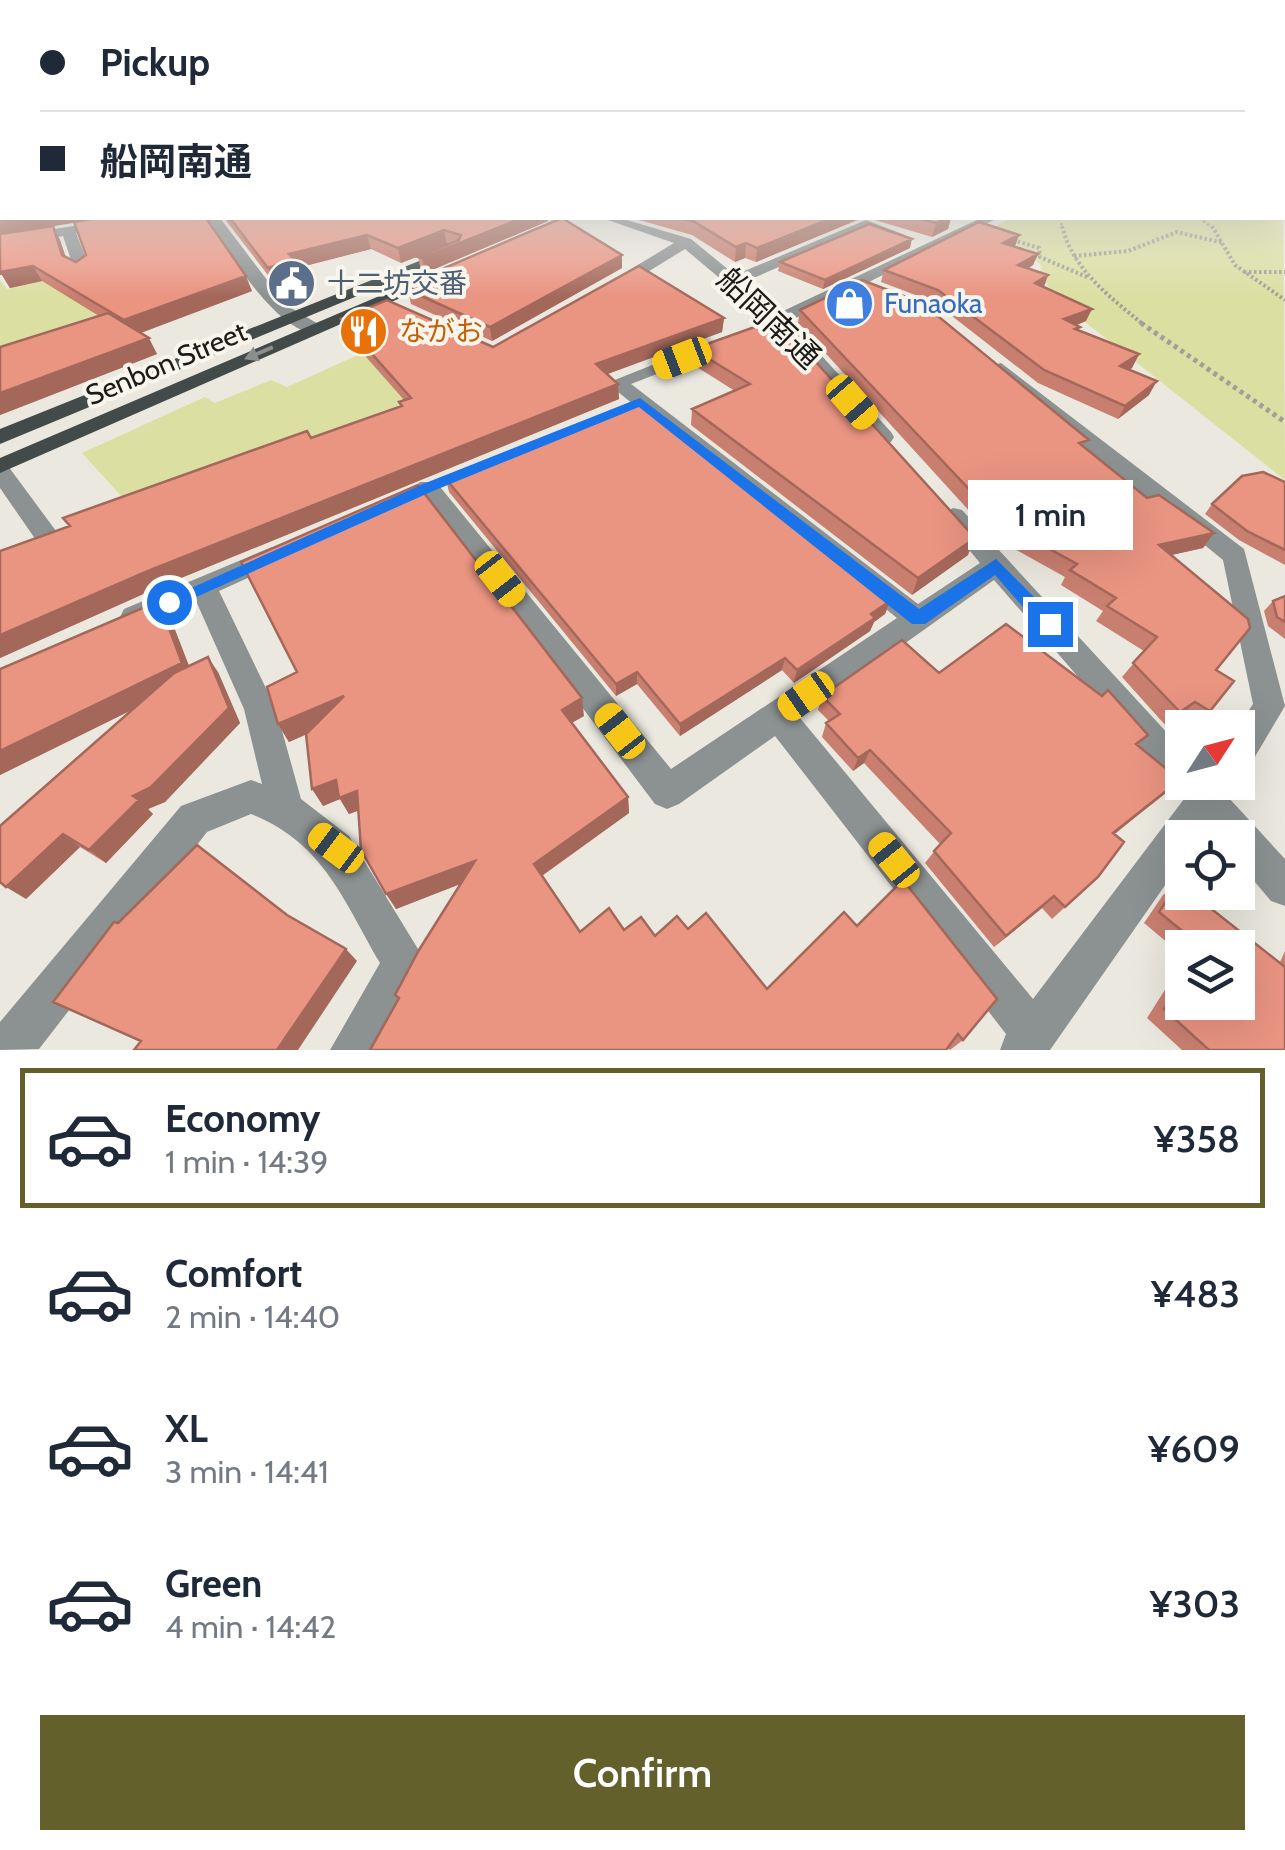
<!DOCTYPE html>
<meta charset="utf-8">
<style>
:root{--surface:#fff;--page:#f2f2f3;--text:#1f2937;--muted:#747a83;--line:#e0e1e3;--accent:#64602c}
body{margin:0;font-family:Cabin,"Noto Sans JP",sans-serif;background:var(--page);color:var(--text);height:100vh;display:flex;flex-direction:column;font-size:38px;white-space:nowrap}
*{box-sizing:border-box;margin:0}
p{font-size:32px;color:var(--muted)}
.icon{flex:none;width:55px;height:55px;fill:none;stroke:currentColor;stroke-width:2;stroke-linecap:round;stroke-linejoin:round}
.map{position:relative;height:1050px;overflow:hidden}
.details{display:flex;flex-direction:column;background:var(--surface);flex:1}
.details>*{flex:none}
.guide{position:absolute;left:0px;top:0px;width:1285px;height:220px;box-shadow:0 10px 40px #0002;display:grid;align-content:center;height:220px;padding:0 40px;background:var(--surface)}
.needle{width:65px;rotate:54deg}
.fabs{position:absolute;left:1165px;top:710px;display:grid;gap:20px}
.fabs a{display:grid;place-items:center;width:90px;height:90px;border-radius:0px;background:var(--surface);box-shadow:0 10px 40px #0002;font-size:50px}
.end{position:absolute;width:45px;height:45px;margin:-22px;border:12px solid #1a73e8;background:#fff;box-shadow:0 0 0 5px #fff}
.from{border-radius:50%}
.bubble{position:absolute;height:70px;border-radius:0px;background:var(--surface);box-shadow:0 10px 40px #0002;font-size:32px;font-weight:600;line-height:70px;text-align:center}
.car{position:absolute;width:30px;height:60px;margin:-30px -15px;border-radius:12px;box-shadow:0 0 8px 2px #0007;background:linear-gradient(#f5c518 24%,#345 0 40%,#f5c518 0 76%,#345 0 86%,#f5c518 0)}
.guide b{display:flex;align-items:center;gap:35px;height:95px;font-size:38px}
.guide b+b{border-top:2px solid var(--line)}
.guide i{width:25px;height:25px;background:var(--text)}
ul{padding:18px 0 0;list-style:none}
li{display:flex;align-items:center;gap:30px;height:140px;margin:0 20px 15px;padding:0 20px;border:5px solid transparent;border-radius:0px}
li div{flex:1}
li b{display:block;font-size:38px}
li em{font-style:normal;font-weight:600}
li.selected{border-color:var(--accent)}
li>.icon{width:90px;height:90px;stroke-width:1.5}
.button{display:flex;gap:20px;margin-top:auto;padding:20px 40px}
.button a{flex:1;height:115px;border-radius:0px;background:var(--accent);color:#fff;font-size:40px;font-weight:600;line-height:115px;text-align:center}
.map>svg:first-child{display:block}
.green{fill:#dbdfa2}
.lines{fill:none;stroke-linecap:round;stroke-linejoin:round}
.path-far2{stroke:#a19f98;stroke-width:2.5;stroke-dasharray:2.5 2.5;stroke-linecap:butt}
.path-far1{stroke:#a19f98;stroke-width:4;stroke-dasharray:2.5 2.5;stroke-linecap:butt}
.path{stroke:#a19f98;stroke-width:5;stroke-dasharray:4 4;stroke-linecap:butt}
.minor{fill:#8c9191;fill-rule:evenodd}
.major{fill:#424b4a;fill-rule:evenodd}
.wall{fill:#c97f70;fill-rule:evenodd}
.shaded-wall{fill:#a4685b}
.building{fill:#ea9482;stroke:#a4685b;stroke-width:2.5}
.oneway{fill:#8b8f8b}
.route{fill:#1a73e8}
.labels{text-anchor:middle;stroke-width:8;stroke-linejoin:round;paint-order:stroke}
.far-service-label{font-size:28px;fill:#4e5e75;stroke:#f8f6ec;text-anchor:start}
.far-shop-label{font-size:28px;fill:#366cbe;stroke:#f8f6ec;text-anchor:start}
.far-food-label{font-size:28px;fill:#c56008;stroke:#f8f6ec;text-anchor:start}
.far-street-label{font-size:28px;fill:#1c1b18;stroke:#f8f6ec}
.street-label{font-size:32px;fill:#1c1b18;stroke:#f8f6ec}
</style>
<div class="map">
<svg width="1285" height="1050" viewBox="0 0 1285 1050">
<rect width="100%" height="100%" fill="#ebe8df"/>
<!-- green -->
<path class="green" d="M 1283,194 L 1285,480 L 1070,310 L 1038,275 L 1042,267 L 1027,249 L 981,234 L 1011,218 L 1282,218 Z
M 0,280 L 7,289 L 45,280 L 126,307 L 96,317 L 0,365 Z
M 369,350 L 427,396 L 133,509 L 82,453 L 205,397 L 215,403 L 271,380 L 287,387 Z"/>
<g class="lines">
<!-- path-far2 -->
<path class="path-far2" d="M 1060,218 L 1062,228
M 1199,218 L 1213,228"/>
<!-- path-far1 -->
<path class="path-far1" d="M 1062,226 C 1072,269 1111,298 1144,325
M 1212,226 L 1235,265 L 1285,300
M 1013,240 L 1039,248 L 1040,257 L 1087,277
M 1074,256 L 1128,251 L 1177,232 L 1224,243
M 1244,272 L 1285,272"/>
<!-- path -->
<path class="path" d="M 1141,323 L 1285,422"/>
<!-- minor -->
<path class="minor" d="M 122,218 L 150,218 L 76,233 L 90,269 L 82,274 L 74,269 L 63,236 L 0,246 L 0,238 Z
M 207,218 L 220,218 L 286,305 L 320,325 L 320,333 C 280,339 225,248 207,218 Z
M 602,218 L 620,218 L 691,239 L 735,275 L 866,220 L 905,235 L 898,239 L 867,229 L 744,282 L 781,312 L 981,218 L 998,218 L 790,321 L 891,432 L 894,437 L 891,442 L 875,442 L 777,327 L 759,330 L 759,322 L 767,318 L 685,249 L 620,289 L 608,289 L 608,283 L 674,243 Z
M 723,337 L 729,338 L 729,346 L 631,384 L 918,604 L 980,563 L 941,516 L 953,508 L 962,510 L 1182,749 L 1182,782 L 1235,782 L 1228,797 L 1285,859 L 1285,906 L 1271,901 L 1238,862 L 1238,838 L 1217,838 L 1207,826 L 1199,838 L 1182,838 L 1182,861 L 1050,1050 L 1000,1050 L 1006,1034 L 775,736 L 679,804 L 667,809 L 655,804 L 416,487 L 420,482 L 436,482 L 671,769 L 897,618 L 607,383 ZM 994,580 L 1184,799 L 1033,999 L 800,718 Z
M 1001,363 L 1244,549 L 1285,706 L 1250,765 L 1238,769 L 1237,728 L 1253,704 L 1223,560 L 994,373 L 994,365 Z
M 0,464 L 8,466 L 56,531 L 60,537 L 56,543 L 38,543 L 0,488 Z
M 272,547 L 281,549 L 285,556 L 281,563 L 219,591 L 276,709 L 301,799 L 349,836 L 418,949 L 424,964 L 377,1050 L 330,1050 L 380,963 C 344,901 323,842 251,814 L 207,832 L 39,1049 L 0,1050 L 0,1022 L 181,806 L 251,780 L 262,784 L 244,709 L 196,601 L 134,628 L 124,625 L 120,617 L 124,609 Z"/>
<!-- major -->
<path class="major" d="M 449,249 L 454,250 L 454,256 L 0,444 L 0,429 Z
M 473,256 L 478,258 L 478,264 L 0,473 L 0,458 Z"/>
</g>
<!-- wall -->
<path class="wall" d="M 1282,150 L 1285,150 L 1285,192 L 1282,191 Z
M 2,218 L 206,218 L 252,291 L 141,333 L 157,354 L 0,415 L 0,347 L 99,316 L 42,281 L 10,288 L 2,275 ZM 74,222 L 86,255 L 76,262 L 66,258 L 60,240 L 53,226 L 47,227 Z
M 224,218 L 548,218 L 548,221 L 425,273 L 421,271 L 418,257 L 447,245 L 401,263 L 371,249 L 297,268 L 299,273 L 274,283 Z
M 632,218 L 862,218 L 756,262 L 745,258 L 735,262 L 692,235 Z
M 868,218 L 959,218 L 951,218 L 948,229 L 932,237 Z
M 1019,235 L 1015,246 L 1038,254 L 1033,265 L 1029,268 L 1043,287 L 1086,321 L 1077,325 L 1079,331 L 1139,354 L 1132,368 L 1128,370 L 1149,395 L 1118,419 L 1038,383 L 934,302 L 881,282 L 884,270 Z
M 910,248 L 823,289 L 778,271 L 780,262 Z
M 622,268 L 492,341 L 411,304 L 408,290 L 444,276 L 442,269 Z
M 800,310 L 1085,448 L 1147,498 L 1214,533 L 1203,548 L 1171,555 L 1216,670 L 1210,711 L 1196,726 L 1181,716 L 1167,727 L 1122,677 L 1144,651 L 1096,621 L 1103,611 L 1061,585 L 1065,577 L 993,537 L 798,323 Z
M 724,318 L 722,332 L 608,374 L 618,384 L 619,399 L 159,587 L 0,658 L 0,551 L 400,407 L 399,402 L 404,400 L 345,333 L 341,319 L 493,347 Z
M 777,319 L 968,555 L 912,595 L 691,425 L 692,409 L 735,391 L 692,364 L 693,349 Z
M 446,479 L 890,601 L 885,614 L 874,622 L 870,631 L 794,683 L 782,670 L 680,736 L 637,684 L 616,696 L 449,492 Z
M 1285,482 L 1285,565 L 1239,540 L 1205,514 L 1212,504 Z
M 1285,596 L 1285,639 L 1268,626 L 1264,611 L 1273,601 Z
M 159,601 L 170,617 L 189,666 L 218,672 L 240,723 L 165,802 L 148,809 L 153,814 L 106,863 L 80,847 L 26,899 L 132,710 L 0,775 L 0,669 Z
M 939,673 L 1148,735 L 1138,746 L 1180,780 L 1115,834 L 1098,877 L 1052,919 L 1042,908 L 994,947 L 925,863 L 940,844 L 864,763 L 853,771 L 822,737 L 826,723 L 829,721 L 818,710 L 822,696 Z
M 584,716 L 572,723 L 628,797 L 629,813 L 542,876 L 580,932 L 624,930 L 655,936 L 688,929 L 767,989 L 844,912 L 963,1040 L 950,1050 L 948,1048 L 398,999 L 395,995 L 460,884 L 396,909 L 358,811 L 349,814 L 340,799 L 323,806 L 306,734 L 289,742 L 278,724 Z
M 1178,883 L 1280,962 L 1285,951 L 1285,1050 L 1182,1050 L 1147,1018 L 1182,963 L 1182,1002 L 1238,948 L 1182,948 L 1182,955 L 1144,923 L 1163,895 Z"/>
<!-- shaded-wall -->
<path class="shaded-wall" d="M 14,218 L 103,218 L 0,235 L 0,220 Z
M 522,218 L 548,218 L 548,221 L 425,273 L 422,258 Z
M 832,218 L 862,218 L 756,262 L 757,248 Z
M 947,218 L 951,218 L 948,229 L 932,237 L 936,223 Z
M 53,226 L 60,240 L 70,270 L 62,255 Z
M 444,230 L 447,245 L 401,263 L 398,248 Z
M 367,235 L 371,249 L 297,268 L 299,273 L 274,283 L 268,268 L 289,254 Z
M 1019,235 L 1015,246 L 1003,243 Z
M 912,239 L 910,248 L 823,289 L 825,280 Z
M 746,243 L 745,258 L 735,262 L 736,247 Z
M 1038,254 L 1033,265 L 1014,277 L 1018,265 Z
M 622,255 L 622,268 L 492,341 L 490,327 Z
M 0,262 L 33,266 L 42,281 L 10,288 L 2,275 L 0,275 Z
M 1048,275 L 1044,287 L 1035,283 Z
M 246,276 L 252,291 L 132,336 L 124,320 Z
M 1092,309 L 1086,321 L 1058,332 L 1064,319 Z
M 724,318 L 722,332 L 596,378 L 596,364 Z
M 149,338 L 157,354 L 0,415 L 0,393 Z
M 1139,354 L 1132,368 L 1113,380 L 1120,366 Z
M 1157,381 L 1149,395 L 1118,419 L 1125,406 Z
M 618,384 L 619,399 L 159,587 L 0,658 L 0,635 L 148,571 Z
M 1214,533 L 1203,548 L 1149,560 L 1159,545 Z
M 975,538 L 968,555 L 912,595 L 918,578 Z
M 159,601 L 170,617 L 194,679 L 0,775 L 0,751 Z
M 890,601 L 885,614 L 874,622 L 870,631 L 794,683 L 797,670 Z
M 208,657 L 218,672 L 240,723 L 165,802 L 148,809 L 153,814 L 106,863 L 89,850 L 133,796 Z
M 785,658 L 782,670 L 680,736 L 680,724 Z
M 637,672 L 637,684 L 616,696 L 616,684 Z
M 344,696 L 353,714 L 289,742 L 278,724 Z
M 582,698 L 584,716 L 564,727 L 562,710 Z
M 1195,702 L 1181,716 L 1167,727 L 1180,712 Z
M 870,750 L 864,763 L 853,771 L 858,758 Z
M 336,780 L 357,791 L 366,807 L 349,814 L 340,799 L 323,806 L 312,789 Z
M 1180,780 L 1166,793 L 1100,845 L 1113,833 Z
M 628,797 L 629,813 L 537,879 L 534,864 Z
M 63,834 L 80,847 L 26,899 L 6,887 Z
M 475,861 L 481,876 L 396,909 L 386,894 Z
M 1054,896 L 1042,908 L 994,947 L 1006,936 Z
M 346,949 L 357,961 L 298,1050 L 277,1050 Z"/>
<!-- building -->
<path class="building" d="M 0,150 L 2,150 L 2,218 L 14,218 L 0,220 Z
M 1282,150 L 1285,150 L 1285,177 L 1282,176 L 1285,173 L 1282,173 Z
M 96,218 L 206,218 L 246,276 L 124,320 L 33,266 L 0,272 L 0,234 L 53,226 L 62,255 L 76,262 L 86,255 L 74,222 Z
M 230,218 L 522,218 L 422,258 L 418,257 L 459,240 L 461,235 L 444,230 L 398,248 L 367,235 L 289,254 L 294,259 L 268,268 Z
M 562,218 L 622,255 L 490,327 L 408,290 L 451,273 L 442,269 Z
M 679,218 L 832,218 L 757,248 L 746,243 L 736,247 L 693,221 Z
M 917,218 L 947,218 L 936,223 Z
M 979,222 L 1019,235 L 1003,243 L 1038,254 L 1018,265 L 1048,275 L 1035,283 L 1092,309 L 1064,319 L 1080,327 L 1075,329 L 1139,354 L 1120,366 L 1157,381 L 1125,406 L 1044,370 L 938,290 L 884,270 Z
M 869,224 L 912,239 L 825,280 L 780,262 Z
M 639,266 L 724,318 L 596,364 L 618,384 L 148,571 L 0,635 L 0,551 L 70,526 L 63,518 L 307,431 L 311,438 L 402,406 L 399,402 L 411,398 L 341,319 L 387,300 L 493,347 Z
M 862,280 L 922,303 L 1089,440 L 1079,443 L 1147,498 L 1159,495 L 1214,533 L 1159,545 L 1248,619 L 1250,628 L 1216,670 L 1234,681 L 1210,711 L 1195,702 L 1180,712 L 1133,663 L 1157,637 L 1107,606 L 1116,598 L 1070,570 L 1077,564 L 1000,522 L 800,310 Z
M 108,313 L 149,338 L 0,393 L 0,347 Z
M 777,319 L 975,538 L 918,578 L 692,409 L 750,384 L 693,349 Z
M 637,401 L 890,601 L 871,614 L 875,618 L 797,670 L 785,658 L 680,724 L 637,672 L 616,684 L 446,479 Z
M 1263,472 L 1285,482 L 1285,550 L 1247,531 L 1212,504 L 1242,476 Z
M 418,485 L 582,698 L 562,710 L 628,797 L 534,864 L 580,932 L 609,908 L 624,930 L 641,917 L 655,936 L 677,916 L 688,929 L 706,913 L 767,989 L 844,912 L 857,926 L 903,880 L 997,999 L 963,1040 L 958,1034 L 946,1050 L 370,1050 L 399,998 L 395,995 L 419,950 L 475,861 L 386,894 L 361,850 L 357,791 L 339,798 L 336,780 L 312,789 L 306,734 L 344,696 L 278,724 L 267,687 L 297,672 L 241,562 Z
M 1285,596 L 1285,622 L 1277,617 L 1273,601 Z
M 159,601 L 182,663 L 0,751 L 0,669 Z
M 1006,624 L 1102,696 L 1108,690 L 1148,735 L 1136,744 L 1180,780 L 1113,833 L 1124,842 L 1098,877 L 1065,907 L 1054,896 L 1006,936 L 934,851 L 951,833 L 870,750 L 858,758 L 826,723 L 840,714 L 822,696 L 902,640 L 939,673 Z
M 208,657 L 229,708 L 151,787 L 133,796 L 139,800 L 89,850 L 63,834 L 6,887 L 0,882 L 0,826 L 174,673 Z
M 197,845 L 287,915 L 346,949 L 277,1050 L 134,1050 L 141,1041 L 53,1002 L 114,922 L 118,923 Z
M 1178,883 L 1182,887 L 1182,892 L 1190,892 L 1285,967 L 1285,1050 L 1209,1050 L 1164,1009 L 1182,980 L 1182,1002 L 1238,1002 L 1238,948 L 1203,948 L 1159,912 Z"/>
<!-- one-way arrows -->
<defs><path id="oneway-solid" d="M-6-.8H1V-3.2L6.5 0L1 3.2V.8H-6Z" transform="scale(2.5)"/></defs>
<use class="oneway" href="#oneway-solid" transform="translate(259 353) rotate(157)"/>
<!-- sky -->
<linearGradient id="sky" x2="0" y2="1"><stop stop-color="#72c3e7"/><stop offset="0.51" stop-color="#f6f5f1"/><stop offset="1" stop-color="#f6f5f1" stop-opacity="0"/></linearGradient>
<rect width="1285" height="297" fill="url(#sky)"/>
<!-- route -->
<path class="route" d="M 640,398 L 919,609 L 996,559 L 1056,619 L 1056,630 L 1043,630 L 995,575 L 925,624 L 912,624 L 639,407 L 433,491 L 176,606 L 169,608 L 160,602 L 423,484 Z"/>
<!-- icons -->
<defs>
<symbol id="civic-disc" viewBox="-11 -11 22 22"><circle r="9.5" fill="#5c6f8a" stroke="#f8f6ec"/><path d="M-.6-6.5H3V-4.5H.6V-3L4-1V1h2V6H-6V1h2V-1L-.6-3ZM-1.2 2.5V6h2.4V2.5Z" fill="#fff"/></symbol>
<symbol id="shop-disc" viewBox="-11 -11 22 22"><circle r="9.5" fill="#3f7fe0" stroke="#f8f6ec"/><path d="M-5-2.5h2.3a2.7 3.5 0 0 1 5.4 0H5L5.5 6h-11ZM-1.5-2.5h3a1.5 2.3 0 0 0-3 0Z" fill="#fff"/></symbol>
<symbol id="restaurant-disc" viewBox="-11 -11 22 22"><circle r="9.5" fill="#e8710a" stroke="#f8f6ec"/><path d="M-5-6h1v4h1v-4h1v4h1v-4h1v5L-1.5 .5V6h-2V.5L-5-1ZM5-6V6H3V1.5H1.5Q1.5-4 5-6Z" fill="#fff"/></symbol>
</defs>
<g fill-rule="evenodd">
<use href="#civic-disc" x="264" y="256" width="55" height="55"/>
<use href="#shop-disc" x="822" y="276" width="55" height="55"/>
<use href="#restaurant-disc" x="336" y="304" width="55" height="55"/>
</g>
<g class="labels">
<!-- far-service labels -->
<g class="far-service-label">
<text x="327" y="293">十二坊交番</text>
</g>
<!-- far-shop labels -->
<g class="far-shop-label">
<text x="884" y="313">Funaoka</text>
</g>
<!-- far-food labels -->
<g class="far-food-label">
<text x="399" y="341">ながお</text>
</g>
<!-- far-street labels -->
<g class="far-street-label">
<text transform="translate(166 363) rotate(-23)" y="10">Senbon Street</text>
</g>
<!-- street labels -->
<g class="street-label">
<text transform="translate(769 318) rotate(44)" y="11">船岡南通</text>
</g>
</g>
</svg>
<div class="fabs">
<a><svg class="needle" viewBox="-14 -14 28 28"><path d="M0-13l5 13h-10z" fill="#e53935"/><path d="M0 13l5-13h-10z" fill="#747a83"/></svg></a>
<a><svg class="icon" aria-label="locate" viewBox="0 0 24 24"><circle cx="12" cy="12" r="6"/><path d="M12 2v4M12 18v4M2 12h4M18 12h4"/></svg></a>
<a><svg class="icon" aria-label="layers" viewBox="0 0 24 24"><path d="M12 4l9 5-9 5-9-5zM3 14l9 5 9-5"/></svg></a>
</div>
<i class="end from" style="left:169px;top:602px"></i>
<i class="end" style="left:1050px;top:624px"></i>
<div class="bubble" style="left:968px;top:480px;width:165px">1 min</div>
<i class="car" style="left:682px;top:358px;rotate:249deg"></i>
<i class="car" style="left:852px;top:402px;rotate:139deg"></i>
<i class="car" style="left:500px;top:579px;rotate:142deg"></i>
<i class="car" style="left:806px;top:696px;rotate:235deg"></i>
<i class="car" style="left:620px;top:731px;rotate:322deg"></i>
<i class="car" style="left:336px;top:848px;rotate:307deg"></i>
<i class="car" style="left:894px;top:860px;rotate:321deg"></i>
<div class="guide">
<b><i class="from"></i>Pickup</b>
<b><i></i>船岡南通</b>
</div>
</div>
<section class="details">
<ul>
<li class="selected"><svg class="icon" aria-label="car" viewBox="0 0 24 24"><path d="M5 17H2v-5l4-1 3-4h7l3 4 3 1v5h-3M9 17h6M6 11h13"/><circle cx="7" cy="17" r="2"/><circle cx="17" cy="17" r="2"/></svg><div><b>Economy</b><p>1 min · 14:39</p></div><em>¥358</em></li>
<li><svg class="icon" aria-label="car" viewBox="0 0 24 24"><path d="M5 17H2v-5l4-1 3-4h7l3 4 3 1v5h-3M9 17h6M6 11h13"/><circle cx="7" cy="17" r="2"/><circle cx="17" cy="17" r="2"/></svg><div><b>Comfort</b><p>2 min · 14:40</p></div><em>¥483</em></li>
<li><svg class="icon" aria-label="car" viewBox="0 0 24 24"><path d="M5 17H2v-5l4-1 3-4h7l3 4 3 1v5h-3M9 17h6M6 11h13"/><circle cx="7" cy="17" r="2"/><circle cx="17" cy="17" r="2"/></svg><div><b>XL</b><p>3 min · 14:41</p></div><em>¥609</em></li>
<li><svg class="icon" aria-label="car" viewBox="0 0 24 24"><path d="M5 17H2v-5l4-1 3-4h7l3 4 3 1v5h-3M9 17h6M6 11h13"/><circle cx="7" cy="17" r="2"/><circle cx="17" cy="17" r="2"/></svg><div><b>Green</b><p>4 min · 14:42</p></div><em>¥303</em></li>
</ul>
<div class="button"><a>Confirm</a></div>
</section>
